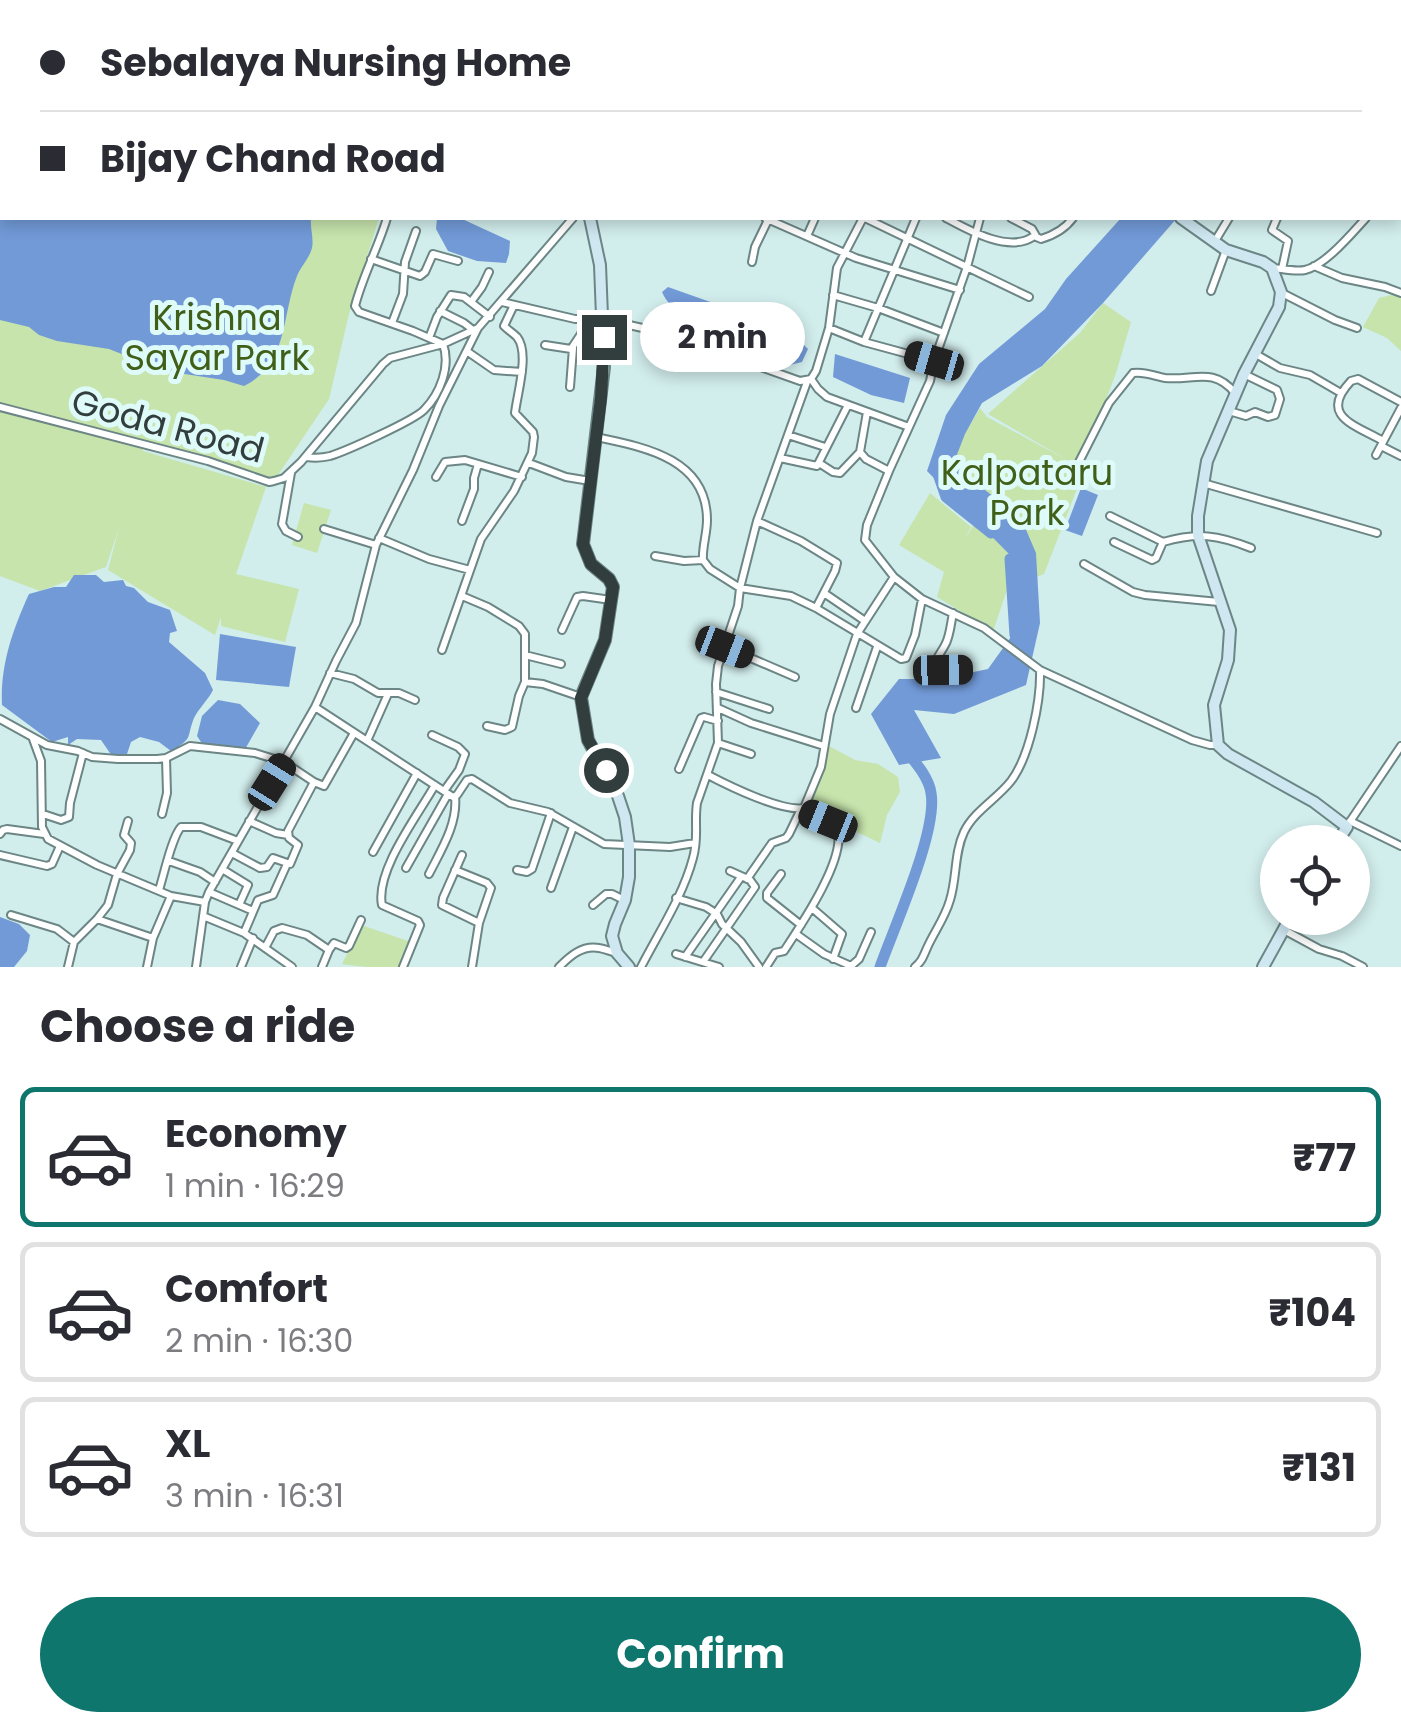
<!DOCTYPE html>
<meta charset="utf-8">
<style>
:root{--surface:#fff;--page:#f2f2f3;--text:#2b2b33;--muted:#7c7c81;--line:#e1e1e2;--accent:#0f766e}
body{margin:0;font-family:Poppins,sans-serif;background:var(--page);color:var(--text);height:100vh;display:flex;flex-direction:column;font-size:38px;white-space:nowrap}
*{box-sizing:border-box;margin:0}
p{font-size:32px;color:var(--muted)}
.icon{flex:none;width:55px;height:55px;fill:none;stroke:currentColor;stroke-width:2;stroke-linecap:round;stroke-linejoin:round}
.map{position:relative;height:967px;overflow:hidden}
.details{display:flex;flex-direction:column;background:var(--surface);flex:1}
.details>*{flex:none}
.hud{position:absolute;left:0px;top:0px;width:1402px;height:220px;box-shadow:0 5px 15px #0003;display:grid;align-content:center;height:220px;padding:0 40px;background:var(--surface)}
.tools{position:absolute;left:1260px;top:825px;display:grid;gap:20px}
.tools a{display:grid;place-items:center;width:110px;height:110px;border-radius:50%;background:var(--surface);box-shadow:0 5px 15px #0003;font-size:50px}
.end{position:absolute;width:45px;height:45px;margin:-22px;border:12px solid #323d3d;background:#fff;box-shadow:0 0 0 5px #fff}
.from{border-radius:50%}
.bubble{position:absolute;height:70px;border-radius:35px;background:var(--surface);box-shadow:0 5px 15px #0003;font-size:32px;font-weight:700;line-height:70px;text-align:center}
.car{position:absolute;width:30px;height:60px;margin:-30px -15px;border-radius:12px;box-shadow:0 0 8px 2px #0007;background:linear-gradient(#222 24%,#8ab4d8 0 40%,#222 0 76%,#8ab4d8 0 86%,#222 0)}
.hud b{display:flex;align-items:center;gap:35px;height:95px;font-size:38px}
.hud b+b{border-top:2px solid var(--line)}
.hud i{width:25px;height:25px;background:var(--text)}
ul{padding:0;list-style:none}
li{display:flex;align-items:center;gap:30px;height:140px;margin:0 20px 15px;padding:0 20px;border:5px solid var(--line);border-radius:15px}
li div{flex:1}
li b{display:block;font-size:38px}
li em{font-style:normal;font-weight:700}
li.selected{border-color:var(--accent)}
li>.icon{width:90px;height:90px;stroke-width:1.5}
h2{padding:0 40px;font-size:45px;line-height:120px}
.action{display:flex;gap:20px;margin-top:auto;padding:20px 40px}
.action a{flex:1;height:115px;border-radius:60px;background:var(--accent);color:#fff;font-size:40px;font-weight:700;line-height:115px;text-align:center}
.map>svg:first-child{display:block}
.green{fill:#c6e4ac}
.water{fill:#729ad7}
.lines{fill:none;stroke-linecap:round;stroke-linejoin:round}
.river{stroke:#729ad7;stroke-width:11}
.street-casing{stroke:#6c8585;stroke-width:10}
.secondary-casing{stroke:#6c8585;stroke-width:14}
.street{stroke:#fff;stroke-width:6}
.secondary{stroke:#cee7f1;stroke-width:10}
.route{stroke:#323d3d;stroke-width:12}
.labels{text-anchor:middle;stroke-width:10;stroke-linejoin:round;paint-order:stroke}
.park-label{font-size:35px;fill:#406019;stroke:#defaf9}
.street-label{font-size:35px;fill:#323d3d;stroke:#defaf9}
</style>
<div class="map">
<svg width="1401" height="967" viewBox="0 0 1401 967">
<rect width="100%" height="100%" fill="#d1edec"/>
<!-- green -->
<path class="green" d="M 0,17 L 2,18 L 2,218 L 379,218 L 349,314 L 329,399 L 274,481 L 0,404 Z
M 1391,295 L 1401,297 L 1401,351 L 1387,338 L 1363,327 L 1379,298 Z
M 1103,303 L 1131,322 L 1116,373 L 1084,458 L 1071,462 L 1085,468 L 1044,574 L 1008,587 L 993,631 L 937,597 L 944,572 L 899,545 L 930,493 L 971,527 L 964,540 L 982,512 L 952,466 L 957,447 L 980,408 L 987,417 L 1067,460 L 988,414 L 1080,333 Z
M 0,410 L 143,449 L 143,451 L 266,487 L 236,574 L 299,589 L 285,642 L 221,626 L 221,617 L 215,635 L 108,570 L 119,528 L 106,567 L 40,591 L 0,576 Z
M 304,503 L 331,510 L 317,553 L 292,545 Z
M 827,745 L 855,760 L 878,764 L 898,777 L 900,792 L 887,815 L 880,843 L 807,808 Z
M 361,925 L 417,944 L 406,967 L 366,967 L 342,964 Z"/>
<!-- water -->
<path class="water" d="M 0,93 L 2,94 L 2,218 L 311,218 C 310,228 314,239 312,248 C 309,259 301,266 297,276 C 281,317 289,363 244,386 L 224,380 L 165,371 L 109,349 L 57,341 L 39,335 L 29,327 L 0,320 Z
M 437,218 L 460,218 L 510,241 L 509,254 L 506,263 L 477,261 L 448,251 L 436,229 Z
M 1121,218 L 1177,218 L 1103,303 L 1042,366 L 982,403 L 965,434 L 956,457 L 976,483 L 1021,518 L 1036,553 L 1040,623 L 1026,685 L 954,714 L 914,710 L 941,758 L 899,765 L 871,714 L 899,679 L 940,679 L 988,669 L 1016,630 L 1010,555 L 927,471 L 946,415 L 979,364 L 1045,309 L 1066,279 Z
M 668,287 L 789,330 L 808,349 L 802,362 L 786,366 L 729,343 L 716,329 C 696,327 670,311 662,292 Z
M 835,354 L 910,378 L 904,403 L 871,395 L 833,377 Z
M 1081,488 L 1098,495 L 1082,536 L 1065,530 Z
M 74,575 L 96,575 L 104,582 L 123,580 L 126,586 L 134,588 L 148,602 L 170,610 L 177,631 L 170,633 L 169,642 L 205,673 L 213,690 C 208,700 199,708 194,718 C 186,738 194,738 171,751 L 159,742 L 140,737 L 131,742 L 127,754 L 112,756 L 101,740 L 77,739 L 68,745 L 68,737 L 52,742 L 2,705 C 0,665 13,629 29,594 L 54,587 L 66,587 Z
M 220,634 L 296,647 L 289,687 L 216,680 Z
M 218,700 L 240,704 L 260,723 L 244,751 L 203,745 L 197,736 L 202,716 Z
M 0,917 L 19,924 L 30,935 L 27,951 L 14,967 L 0,967 Z"/>
<g class="lines">
<!-- river -->
<path class="river" d="M 938,474 L 946,497 L 991,533
M 1010,559 L 1015,635
M 880,967 C 894,927 938,831 931,793 C 929,778 916,763 907,752"/>
<defs>
<path id="street" d="M 960,0 L 965,2
M 1041,0 L 1041,2
M 1063,0 L 1070,2
M 1169,0 L 1171,2
M 1284,0 L 1286,2
M 110,2 L 111,0
M 231,2 L 232,0
M 280,2 L 281,0
M 409,2 L 410,0
M 477,2 L 477,0
M 532,2 L 532,0
M 839,2 L 839,0
M 942,2 L 944,0
M 1051,2 L 1053,0
M 1257,2 L 1259,0
M 0,17 L 2,18
M 1400,119 L 1401,118
M 1400,161 L 1401,160
M 1400,207 L 1401,207
M 765,218 L 856,258 L 960,290
M 865,218 L 1029,297
M 946,218 C 968,230 1010,254 1034,236 L 1041,239 C 1054,235 1065,229 1073,218
M 980,218 L 967,267 L 934,361 L 930,381 L 889,471 L 867,525 L 865,540 L 894,577 L 922,599 L 984,628 L 1040,670 L 1192,740 L 1210,745 L 1217,745
M 1011,218 L 1032,229 L 1036,236
M 1277,218 L 1272,230 L 1288,241 L 1282,269
M 807,236 L 815,218
M 1215,241 L 1229,218
M 371,259 L 420,276 L 425,272 L 433,254 L 458,261
M 752,262 L 755,247 L 769,218
M 1314,266 L 1342,278 L 1385,287 L 1401,293
M 1273,268 C 1283,269 1296,272 1305,270 C 1326,265 1352,233 1366,218
M 1211,291 L 1226,250
M 1282,293 L 1335,320 L 1357,328
M 833,295 L 878,308 L 944,333
M 471,302 L 482,287 L 489,272
M 502,302 L 575,319 L 602,319 L 665,333 L 800,381 L 811,379
M 440,311 L 464,323 L 473,330
M 392,323 L 403,294 L 405,262 L 416,231
M 829,328 L 864,342 L 934,361
M 429,338 L 437,317 L 451,295 L 464,297 L 490,317
M 864,342 L 916,218
M 545,345 L 571,349 L 581,334 L 586,320
M 468,352 L 494,370 L 522,372
M 1254,353 L 1280,368 L 1310,375 L 1341,393
M 811,379 L 816,371 L 829,328 L 837,268 L 863,218
M 811,379 L 818,389 L 827,397 L 909,427
M 570,387 L 573,348
M 0,407 L 208,461 L 269,482 L 274,481 L 284,478 L 301,462 L 383,364 L 390,358 L 443,344 L 478,328 L 573,218
M 1229,411 L 1246,416 L 1255,412 L 1268,417 L 1275,415 L 1280,399 L 1277,390 L 1244,374
M 867,412 L 860,452 L 866,459 L 889,471
M 788,435 L 825,447
M 596,437 C 643,447 707,458 707,520 C 707,534 702,547 703,560 L 710,569 L 740,588 L 791,596 L 816,608 L 901,659 L 906,658 L 915,635 L 922,599
M 1383,441 C 1355,425 1318,416 1351,381 L 1358,379 L 1401,402
M 1381,446 L 1401,456
M 1376,455 L 1401,408
M 306,457 C 314,458 322,458 330,456 C 346,451 413,421 424,410 C 440,394 451,366 443,344 L 413,331 L 359,312 L 355,306 C 363,275 378,248 387,218
M 780,458 L 817,466 L 848,405
M 1079,462 L 1109,403 L 1133,373 C 1144,371 1154,376 1165,378 C 1193,381 1213,366 1235,393
M 529,463 L 566,477 L 590,481
M 819,463 L 833,472 L 840,473 L 860,452
M 291,473 L 282,524 L 286,531 L 298,537
M 436,477 L 445,462 L 465,460 L 522,477
M 1203,483 L 1377,533
M 1110,516 L 1163,542
M 462,521 L 474,489 L 474,478 L 478,464
M 757,521 L 801,541 L 837,563 L 835,571 L 816,608
M 324,529 L 376,545
M 379,538 L 429,559 L 470,570
M 1114,542 L 1152,560 L 1156,558 L 1163,542 C 1198,532 1218,535 1251,548
M 655,556 L 684,561 L 703,560
M 1084,564 L 1133,592 L 1145,595 L 1219,602
M 824,593 L 865,621
M 462,596 L 488,607 L 519,626 L 525,634 L 525,682 L 519,696 L 512,727 L 505,730 L 487,726
M 953,613 C 951,622 950,637 945,645 C 940,655 936,656 936,667 L 943,670 L 964,669
M 562,630 L 577,597 L 583,596 L 611,600
M 725,647 L 795,677
M 442,650 L 481,539 L 514,491 L 532,453 L 534,437 L 533,432 L 515,413 C 517,394 530,353 517,337 C 513,333 508,330 504,326 L 514,305
M 525,655 L 561,664
M 330,673 L 354,679 L 378,693 L 399,693 L 415,700
M 525,682 L 543,684 L 581,697
M 716,692 L 769,709
M 315,707 L 453,797 L 457,795 L 467,780 L 472,779 L 510,803 L 548,812 L 604,844 L 670,847 L 695,843
M 718,708 L 751,723 L 824,746
M 856,708 L 877,647
M 0,719 L 47,745 L 78,751 L 92,757 L 118,759 L 157,759 L 166,758 L 190,746 L 255,753 L 284,762 L 314,782 L 324,786 L 354,733
M 432,735 L 458,747 L 465,754 L 459,770 L 444,791
M 33,739 L 41,761 L 42,827 L 48,839 L 97,865 L 171,896 L 205,902
M 367,741 L 388,694
M 718,743 L 751,754
M 679,769 L 701,718 L 704,717 L 718,721
M 708,775 C 729,786 782,812 804,808 L 821,767 L 830,714 L 857,634 L 894,577
M 43,814 L 61,820 L 69,817 L 70,803 L 83,753
M 162,814 L 167,793 L 166,758
M 249,821 L 276,833 L 288,835
M 1350,821 L 1401,846
M 1347,826 L 1401,746
M 0,834 L 3,830 L 7,829 L 44,834
M 373,852 L 417,773
M 232,853 L 260,868 L 267,867 L 273,858 L 290,864 L 298,845 L 289,838 L 288,831 L 314,782
M 0,855 L 47,866 L 52,864 L 60,846
M 462,855 L 443,898 L 442,905 L 479,923
M 169,861 L 200,872 L 215,882
M 406,868 L 448,794
M 222,869 L 248,885 L 239,905
M 455,870 L 487,883 L 491,888 L 479,923 L 472,967
M 517,870 L 527,872 L 532,869 L 551,813
M 429,874 C 441,850 458,824 455,796
M 781,874 L 767,893 L 767,898 L 801,925
M 747,879 L 772,843 L 786,838 L 789,834 L 801,809 L 828,821 L 838,832 C 844,862 801,925 784,951 L 775,953 L 766,967
M 551,888 L 573,827
M 159,890 C 164,874 172,837 181,827 L 201,827 L 238,841
M 209,892 L 253,911
M 676,898 L 706,907 L 717,914 L 722,924 L 741,942 L 759,967
M 593,905 L 606,894 L 612,894 L 624,900
M 812,908 L 842,934 L 833,959
M 11,915 L 57,929 L 74,942
M 203,916 L 244,933 L 292,967
M 97,919 L 153,938
M 1284,930 L 1319,949 L 1342,956 L 1363,967
M 244,933 L 258,900 L 273,895 L 287,864
M 796,934 L 824,954 L 851,966 L 859,959 L 871,932
M 265,948 L 274,931 L 282,928 L 307,935 L 329,950
M 676,954 L 719,967
M 685,957 L 741,877
M 703,962 L 755,887 L 750,880 L 730,871
M 68,967 L 74,942 L 97,919 L 108,905 L 117,874 L 130,850 L 131,843 L 124,835 L 128,821
M 147,967 L 153,938 L 171,896
M 196,967 L 205,902 L 209,892 L 315,707 L 336,661 L 356,623 L 376,545 L 413,470 L 439,406 L 478,328
M 241,967 L 253,938
M 322,967 L 329,950 L 334,943 L 346,948 L 349,946 L 361,920
M 403,967 L 420,925 L 418,921 L 382,905 C 375,871 418,815 435,785
M 559,967 C 570,956 582,945 599,948 C 606,949 611,952 617,953
M 641,967 C 659,932 683,896 693,858 C 699,837 694,823 697,803 L 718,743 L 716,684 L 718,666 L 738,606 L 740,588 L 757,521 L 807,382
M 915,967 C 922,961 923,957 927,948 C 934,932 945,918 950,900 C 957,878 954,853 964,832 C 974,811 997,799 1011,781 C 1030,756 1041,700 1040,670"/>
<path id="secondary" d="M 670,2 L 671,0
M 590,218 L 600,265 L 604,367 L 583,544 L 591,564 L 609,579 L 613,587 L 605,640 L 581,697 L 588,740 L 618,796 L 625,817 L 629,845 L 629,877 L 625,900 L 615,924 L 612,936 L 617,953 L 629,967
M 1181,218 L 1226,250 L 1263,262 L 1272,268 L 1281,292 L 1279,307 L 1244,374 L 1207,461 L 1198,516 L 1198,535 L 1230,630 L 1228,660 L 1214,705 L 1218,745 L 1228,754 L 1314,802 L 1347,827 L 1337,842
M 1263,967 L 1290,918"/>
</defs>
<!-- street casing -->
<use href="#street" class="street-casing"/>
<!-- secondary casing -->
<use href="#secondary" class="secondary-casing"/>
<!-- street -->
<use href="#street" class="street"/>
<!-- secondary -->
<use href="#secondary" class="secondary"/>
</g>
<g class="lines">
<!-- route -->
<path class="route" d="M 604,337 L 601,398 L 583,544 L 591,564 L 609,579 L 613,587 L 605,640 L 581,698 L 588,740 L 606,770"/>
</g>
<g class="labels">
<!-- park labels -->
<g class="park-label">
<text x="217" y="330">Krishna<tspan x="217" dy="40">Sayar Park</tspan></text>
<text x="1027" y="485">Kalpataru<tspan x="1027" dy="40">Park</tspan></text>
</g>
<!-- street labels -->
<g class="street-label">
<text transform="translate(168 426) rotate(15)" y="12">Goda Road</text>
</g>
</g>
</svg>
<div class="tools">
<a><svg class="icon" aria-label="locate" viewBox="0 0 24 24"><circle cx="12" cy="12" r="6"/><path d="M12 2v4M12 18v4M2 12h4M18 12h4"/></svg></a>
</div>
<i class="end from" style="left:606px;top:770px"></i>
<i class="end" style="left:604px;top:337px"></i>
<div class="bubble" style="left:640px;top:302px;width:165px">2 min</div>
<i class="car" style="left:934px;top:361px;rotate:286deg"></i>
<i class="car" style="left:725px;top:647px;rotate:111deg"></i>
<i class="car" style="left:943px;top:670px;rotate:89deg"></i>
<i class="car" style="left:272px;top:782px;rotate:32deg"></i>
<i class="car" style="left:828px;top:821px;rotate:292deg"></i>
<div class="hud">
<b><i class="from"></i>Sebalaya Nursing Home</b>
<b><i></i>Bijay Chand Road</b>
</div>
</div>
<section class="details">
<h2>Choose a ride</h2>
<ul>
<li class="selected"><svg class="icon" aria-label="car" viewBox="0 0 24 24"><path d="M5 17H2v-5l4-1 3-4h7l3 4 3 1v5h-3M9 17h6M6 11h13"/><circle cx="7" cy="17" r="2"/><circle cx="17" cy="17" r="2"/></svg><div><b>Economy</b><p>1 min · 16:29</p></div><em>₹77</em></li>
<li><svg class="icon" aria-label="car" viewBox="0 0 24 24"><path d="M5 17H2v-5l4-1 3-4h7l3 4 3 1v5h-3M9 17h6M6 11h13"/><circle cx="7" cy="17" r="2"/><circle cx="17" cy="17" r="2"/></svg><div><b>Comfort</b><p>2 min · 16:30</p></div><em>₹104</em></li>
<li><svg class="icon" aria-label="car" viewBox="0 0 24 24"><path d="M5 17H2v-5l4-1 3-4h7l3 4 3 1v5h-3M9 17h6M6 11h13"/><circle cx="7" cy="17" r="2"/><circle cx="17" cy="17" r="2"/></svg><div><b>XL</b><p>3 min · 16:31</p></div><em>₹131</em></li>
</ul>
<div class="action"><a>Confirm</a></div>
</section>
